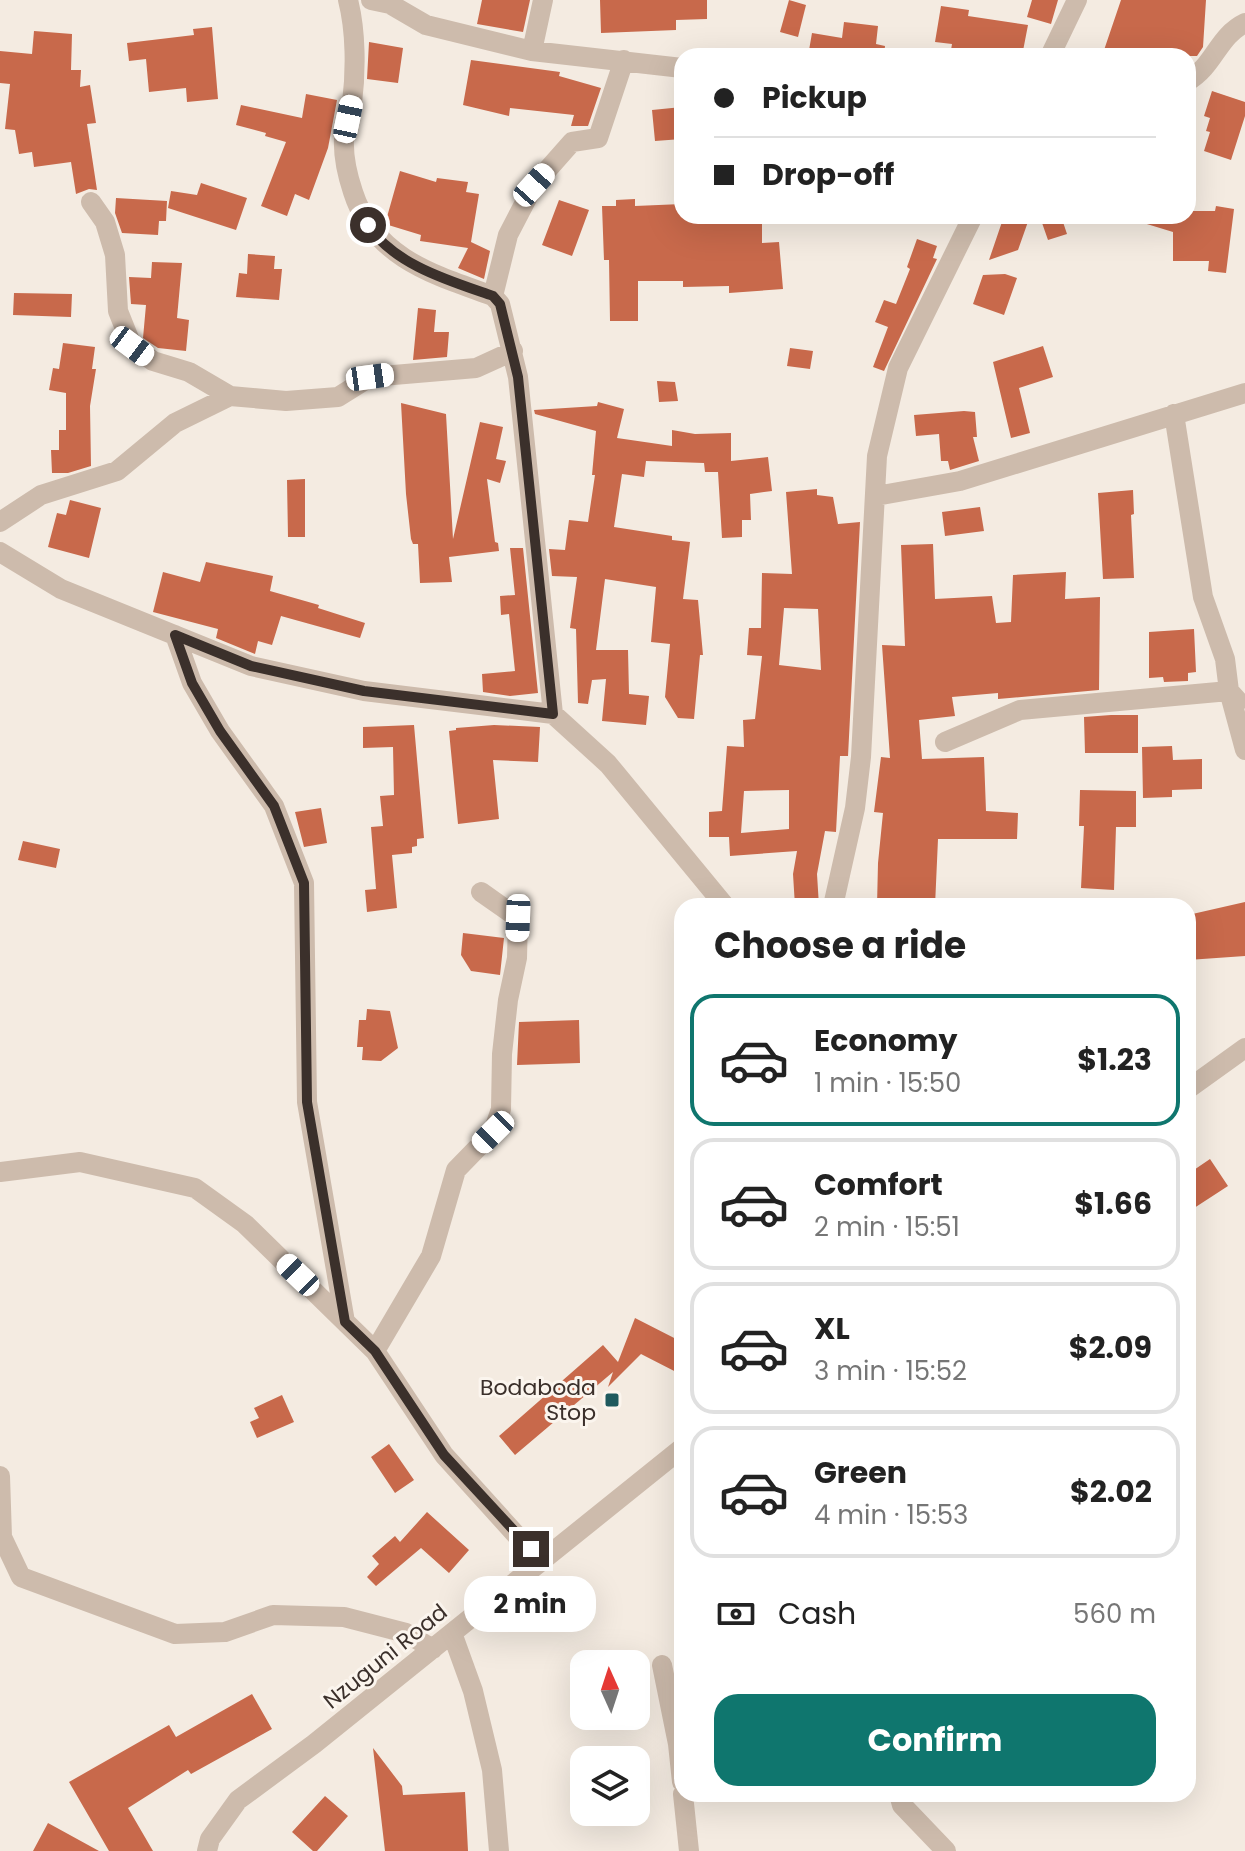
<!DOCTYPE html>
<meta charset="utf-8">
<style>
:root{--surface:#fff;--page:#f6f6f6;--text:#222;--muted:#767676;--line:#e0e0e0;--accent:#0f766e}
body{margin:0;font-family:Poppins,sans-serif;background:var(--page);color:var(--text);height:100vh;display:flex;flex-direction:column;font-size:30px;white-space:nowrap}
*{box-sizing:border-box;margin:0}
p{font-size:26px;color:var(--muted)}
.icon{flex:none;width:44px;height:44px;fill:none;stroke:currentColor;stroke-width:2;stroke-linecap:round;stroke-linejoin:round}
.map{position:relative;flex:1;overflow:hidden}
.sheet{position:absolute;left:674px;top:898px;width:522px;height:904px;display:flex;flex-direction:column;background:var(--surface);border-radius:24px;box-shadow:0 8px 32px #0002}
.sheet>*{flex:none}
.banner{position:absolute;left:674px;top:48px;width:522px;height:176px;border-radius:24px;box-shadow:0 8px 32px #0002;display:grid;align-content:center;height:176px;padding:0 40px;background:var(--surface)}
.needle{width:52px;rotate:357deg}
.tools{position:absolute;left:570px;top:1650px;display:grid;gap:16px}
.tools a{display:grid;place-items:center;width:80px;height:80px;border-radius:16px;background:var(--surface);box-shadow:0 8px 32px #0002;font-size:40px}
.end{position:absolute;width:36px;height:36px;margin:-18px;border:10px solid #3b302b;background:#fff;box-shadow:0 0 0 4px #fff}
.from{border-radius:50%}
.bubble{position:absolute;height:56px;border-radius:24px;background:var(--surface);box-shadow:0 8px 32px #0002;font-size:26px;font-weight:700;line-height:56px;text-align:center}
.car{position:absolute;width:24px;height:48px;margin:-24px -12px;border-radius:10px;box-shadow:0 0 6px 2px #0007;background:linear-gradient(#fff 24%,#345 0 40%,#fff 0 76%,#345 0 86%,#fff 0)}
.banner b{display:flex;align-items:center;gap:28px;height:76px;font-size:30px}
.banner b+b{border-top:2px solid var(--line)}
.banner i{width:20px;height:20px;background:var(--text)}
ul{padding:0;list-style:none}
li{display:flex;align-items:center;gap:24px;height:132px;margin:0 16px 12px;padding:0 24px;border:4px solid var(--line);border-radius:24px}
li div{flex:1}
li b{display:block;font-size:30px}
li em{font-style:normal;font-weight:700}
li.selected{border-color:var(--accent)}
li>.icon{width:72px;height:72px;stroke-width:1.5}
h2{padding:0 40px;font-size:36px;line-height:96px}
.pay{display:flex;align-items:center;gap:20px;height:88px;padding:0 40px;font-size:30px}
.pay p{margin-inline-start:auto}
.action{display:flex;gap:16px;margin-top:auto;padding:16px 40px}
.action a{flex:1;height:92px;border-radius:24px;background:var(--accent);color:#fff;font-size:32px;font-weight:700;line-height:92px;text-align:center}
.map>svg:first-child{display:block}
.building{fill:#c8694b;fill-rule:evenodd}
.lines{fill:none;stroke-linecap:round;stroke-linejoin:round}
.street{stroke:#cdbbac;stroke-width:20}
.route{stroke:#3b302b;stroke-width:10}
.poi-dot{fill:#1f5a5e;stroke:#fbf5ee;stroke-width:3}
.labels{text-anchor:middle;stroke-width:6;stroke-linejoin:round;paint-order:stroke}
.poi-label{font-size:22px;fill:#3b302b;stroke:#fbf5ee;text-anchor:end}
.street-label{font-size:22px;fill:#3b302b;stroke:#fbf5ee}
</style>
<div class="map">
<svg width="1245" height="1851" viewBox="0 0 1245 1851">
<rect width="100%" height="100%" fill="#f4ebe1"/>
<!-- building -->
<path class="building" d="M 482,0 L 530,0 L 523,32 L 477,24 Z
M 600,0 L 707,0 L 707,19 L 676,20 L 676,30 L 601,33 Z
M 789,0 L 806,5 L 798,37 L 780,32 Z
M 1032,0 L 1058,0 L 1051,24 L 1027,17 Z
M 1121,0 L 1206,0 L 1203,47 L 1197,56 L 1102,56 Z
M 941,6 L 969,10 L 968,16 L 1028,25 L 1022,56 L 950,56 L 952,44 L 935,42 Z
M 844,22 L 878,26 L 876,44 L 885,46 L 884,56 L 808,56 L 812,33 L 842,38 Z
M 212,27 L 218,99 L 187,102 L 186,88 L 149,92 L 146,59 L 129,61 L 127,43 L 194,35 L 193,29 Z
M 34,31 L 72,34 L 71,70 L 81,70 L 80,87 L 90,85 L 96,123 L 87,124 L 97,190 L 89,189 L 76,194 L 71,162 L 34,167 L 32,152 L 19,154 L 15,130 L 5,129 L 10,84 L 0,83 L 0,51 L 32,54 Z
M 369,42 L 403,48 L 398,83 L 367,79 Z
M 471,60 L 560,72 L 559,76 L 601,88 L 588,126 L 571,126 L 574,115 L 510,108 L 509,116 L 463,105 Z
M 1212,91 L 1245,102 L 1245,116 L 1231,160 L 1204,151 L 1210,132 L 1206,131 L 1210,118 L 1204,116 Z
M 306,94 L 337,100 L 328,148 L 309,200 L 295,194 L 287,216 L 261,206 L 286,142 L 265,136 L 266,133 L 236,125 L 241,105 L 302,118 Z
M 682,107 L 682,139 L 655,141 L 652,110 Z
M 400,171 L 436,182 L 437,178 L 468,182 L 466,192 L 479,194 L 471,242 L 490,251 L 484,279 L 458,268 L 468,248 L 420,241 L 421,235 L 385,224 Z
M 201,183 L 247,198 L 236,230 L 168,208 L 171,191 L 197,195 Z
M 116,198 L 167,201 L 166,221 L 159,221 L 158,235 L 122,233 L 115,213 Z
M 635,199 L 635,206 L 682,204 L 682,216 L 762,216 L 762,243 L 779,242 L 783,289 L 729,293 L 729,286 L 683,287 L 683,281 L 638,281 L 638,321 L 610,321 L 609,260 L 604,260 L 602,206 L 616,206 L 616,200 Z
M 559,200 L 589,210 L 572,256 L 542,245 Z
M 1216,206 L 1234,209 L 1226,273 L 1208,271 L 1209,261 L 1173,261 L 1173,232 L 1137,221 L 1137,216 L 1188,216 L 1188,211 L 1215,211 Z
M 1004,216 L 1030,216 L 1018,250 L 989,260 Z
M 1052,216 L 1061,216 L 1067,234 L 1048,240 L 1041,220 Z
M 917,239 L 937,246 L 933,258 L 937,259 L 884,371 L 873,367 L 888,327 L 875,322 L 884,300 L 896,304 L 910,269 L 907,267 Z
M 248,254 L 275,256 L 274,269 L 282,269 L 279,300 L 236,297 L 239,273 L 247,274 Z
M 152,262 L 182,263 L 177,318 L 189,320 L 186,351 L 158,348 L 143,338 L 146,305 L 131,304 L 129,277 L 151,278 Z
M 1005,274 L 1017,278 L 1004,315 L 973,304 L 983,275 Z
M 14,293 L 72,294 L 71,317 L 13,315 Z
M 418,308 L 436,310 L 434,332 L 449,332 L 447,357 L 413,360 Z
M 63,343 L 95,347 L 92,369 L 96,369 L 90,406 L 91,466 L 68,473 L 52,473 L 51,450 L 59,450 L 59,430 L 66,430 L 66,393 L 49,390 L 53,368 L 59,369 Z
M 1043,346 L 1053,377 L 1019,388 L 1030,433 L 1011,438 L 993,362 Z
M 790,348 L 813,351 L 810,369 L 787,366 Z
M 657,381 L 675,382 L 678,401 L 659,402 Z
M 598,402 L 624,409 L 617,438 L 672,446 L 672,430 L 695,434 L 731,433 L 731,461 L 768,457 L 772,491 L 750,494 L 751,520 L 742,520 L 742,537 L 722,538 L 718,472 L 705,472 L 704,463 L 646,461 L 644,477 L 622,474 L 614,527 L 672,536 L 672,540 L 690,542 L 683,599 L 698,600 L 703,655 L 700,655 L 694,719 L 678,718 L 665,697 L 670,644 L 651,642 L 656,587 L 605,579 L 596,650 L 628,650 L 629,694 L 649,696 L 646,725 L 602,721 L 606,679 L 592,680 L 588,704 L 578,703 L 576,629 L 570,628 L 577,577 L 552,576 L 549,549 L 565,550 L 569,520 L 588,522 L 595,475 L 592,475 L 596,431 L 535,414 L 534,410 L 597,406 Z
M 401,403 L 446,414 L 453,539 L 480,422 L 503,427 L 496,459 L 506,461 L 500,483 L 487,479 L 495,542 L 498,543 L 499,551 L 449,557 L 452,582 L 420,583 L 418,544 L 413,544 L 411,539 L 406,494 Z
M 964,411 L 975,412 L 977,437 L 973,437 L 979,461 L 950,470 L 948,461 L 941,461 L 939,434 L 916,436 L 914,415 Z
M 305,479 L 305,537 L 288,537 L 287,480 Z
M 817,489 L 817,495 L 833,497 L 838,524 L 860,522 L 848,756 L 840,756 L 836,832 L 825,831 L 817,874 L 819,906 L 795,906 L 793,874 L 797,851 L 730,856 L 729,837 L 709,837 L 709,812 L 722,811 L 727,746 L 744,747 L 743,720 L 755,719 L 762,656 L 747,655 L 749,628 L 761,628 L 762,573 L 792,574 L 786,492 ZM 784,608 L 818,609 L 821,670 L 779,665 ZM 789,790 L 789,829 L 741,833 L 744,791 Z
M 1133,490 L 1134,514 L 1131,515 L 1134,578 L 1103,579 L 1098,493 Z
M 70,500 L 101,508 L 89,558 L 48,547 L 57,513 L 66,515 Z
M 980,507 L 984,531 L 945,536 L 942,512 Z
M 933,544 L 935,599 L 992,596 L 996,623 L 1011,622 L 1013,575 L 1066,572 L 1065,599 L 1100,597 L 1099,690 L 998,699 L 998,693 L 952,697 L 955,716 L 919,720 L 922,759 L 984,757 L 986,811 L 1018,813 L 1017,839 L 938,839 L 935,906 L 877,906 L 878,863 L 883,813 L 874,812 L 881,757 L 890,758 L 882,645 L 905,646 L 901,545 Z
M 510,548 L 523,548 L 538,693 L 510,696 L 483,692 L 482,674 L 515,671 L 509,614 L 501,615 L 500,596 L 515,595 Z
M 206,562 L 273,576 L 270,591 L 319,605 L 318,608 L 365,623 L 360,638 L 281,616 L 272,645 L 258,641 L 255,654 L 216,638 L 218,629 L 153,612 L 163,572 L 200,582 Z
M 1194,629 L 1196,672 L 1188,673 L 1188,681 L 1164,682 L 1163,677 L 1149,678 L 1149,632 Z
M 1111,715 L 1138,715 L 1138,753 L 1085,753 L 1084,717 Z
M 414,725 L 424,838 L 417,839 L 417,846 L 412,847 L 412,853 L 392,855 L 397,908 L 367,912 L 365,890 L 376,889 L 371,827 L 383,826 L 380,796 L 394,795 L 393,747 L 363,748 L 363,727 Z
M 494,725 L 540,727 L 538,762 L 493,760 L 499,819 L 458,824 L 449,731 L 456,730 L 456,728 Z
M 1172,746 L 1173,760 L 1202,759 L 1202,789 L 1172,790 L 1172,797 L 1143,798 L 1142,747 Z
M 1080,790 L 1136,791 L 1136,827 L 1116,827 L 1114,890 L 1081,888 L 1084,826 L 1079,826 Z
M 321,808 L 327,843 L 304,847 L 295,812 Z
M 23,841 L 60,849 L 56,868 L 18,860 Z
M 1245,902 L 1245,956 L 1188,960 L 1188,915 Z
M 463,933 L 504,938 L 500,975 L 471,971 L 461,955 Z
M 367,1009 L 390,1011 L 398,1048 L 381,1061 L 362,1060 L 363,1047 L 357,1047 L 359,1020 L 366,1020 Z
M 579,1020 L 580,1063 L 517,1065 L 519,1022 Z
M 1210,1159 L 1228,1186 L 1188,1212 L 1188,1174 Z
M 635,1318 L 682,1342 L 682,1375 L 641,1354 L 608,1387 L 613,1372 L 515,1455 L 499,1436 L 603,1345 L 618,1362 Z
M 282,1395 L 294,1422 L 257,1438 L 250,1422 L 259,1418 L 254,1408 Z
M 389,1444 L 414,1480 L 395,1493 L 371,1457 Z
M 427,1512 L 469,1550 L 449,1573 L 421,1548 L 376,1586 L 367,1577 L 379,1564 L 372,1556 L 395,1536 L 400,1542 Z
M 252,1694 L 272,1729 L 191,1774 L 188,1770 L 128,1808 L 153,1851 L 109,1851 L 69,1782 L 169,1725 L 176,1737 Z
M 373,1748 L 402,1786 L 403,1795 L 465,1792 L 468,1851 L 385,1851 Z
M 325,1796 L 348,1816 L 317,1851 L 313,1851 L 292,1832 Z
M 48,1823 L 99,1851 L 33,1851 Z"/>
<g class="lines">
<!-- street -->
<path class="street" d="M 348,0 C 356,31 356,71 352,103 C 350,115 345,127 344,139 C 343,158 347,174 353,192 C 374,258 434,275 493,296
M 371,0 L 390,4 L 426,25 L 532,51 L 682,68
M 532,51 L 543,0
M 1050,56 L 1077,0
M 1188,81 C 1214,66 1218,36 1245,23
M 91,202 L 105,222 L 115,255 L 118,311 L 132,346 L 153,361 L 189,372 L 230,396 L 286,401 L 338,397 L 370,377 L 476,368 L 513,351
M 1174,414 L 1203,597 L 1225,659 L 1229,691 L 1245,750
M 876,496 L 960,481 L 1245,393
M 0,522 L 41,495 L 117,471 L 175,423 L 230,396
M 0,552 L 61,589 L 251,666 L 364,691 L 553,714 L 608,764 L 725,906
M 175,635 L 192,683 L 220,731 L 274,806 L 304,883 L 307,1102 L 345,1322
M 553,714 L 518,377 L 500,304 L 493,296 L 508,235 L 534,185 L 572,142 L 598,138 L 624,60
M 945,742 L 1020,710 L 1229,691 L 1238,701
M 481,892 L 518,918 L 517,958 L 508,1000 L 502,1054 L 501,1109 L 493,1132 L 456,1170 L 431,1256 L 375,1351 L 444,1455 L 519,1538 L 544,1559
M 833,906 L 855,808 L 861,757 L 877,456 L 898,368 L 973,216
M 1188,1089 L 1245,1048
M 0,1172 L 80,1162 L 195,1188 L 245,1224 L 375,1351
M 0,1476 L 2,1537 L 21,1577 L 175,1634 L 225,1632 L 273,1615 L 344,1617 L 406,1633 L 433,1649
M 452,1633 L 473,1691 L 492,1770 L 499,1851
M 662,1665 L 678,1744 L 682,1782
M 683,1794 L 689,1851
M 899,1794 L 902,1805 L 946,1851
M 207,1851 L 210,1839 L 238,1800 L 314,1744 L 682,1448"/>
</g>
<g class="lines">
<!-- route -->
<path class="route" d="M 368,225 C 394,265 450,281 493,296 L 500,304 L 518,377 L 553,714 L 364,691 L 251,666 L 175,635 L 192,683 L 220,731 L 274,806 L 304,883 L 307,1102 L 345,1322 L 375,1351 L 444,1455 L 531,1549"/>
</g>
<!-- markers -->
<rect class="poi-dot" x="604" y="1392" width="16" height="16" rx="4"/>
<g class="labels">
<!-- poi labels -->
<g class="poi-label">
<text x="596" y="1395">Bodaboda<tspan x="596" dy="25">Stop</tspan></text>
</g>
<!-- street labels -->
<g class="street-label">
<text transform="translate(385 1656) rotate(-39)" y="8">Nzuguni Road</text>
</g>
</g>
</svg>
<div class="tools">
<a><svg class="needle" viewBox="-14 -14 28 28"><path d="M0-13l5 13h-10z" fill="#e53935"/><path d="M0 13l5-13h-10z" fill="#767676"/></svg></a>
<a><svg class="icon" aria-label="layers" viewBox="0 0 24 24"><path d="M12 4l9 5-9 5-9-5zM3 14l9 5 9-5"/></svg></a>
</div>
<i class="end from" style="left:368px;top:225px"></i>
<i class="end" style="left:531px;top:1549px"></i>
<div class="bubble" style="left:464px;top:1576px;width:132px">2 min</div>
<i class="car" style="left:348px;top:119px;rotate:12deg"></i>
<i class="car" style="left:534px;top:185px;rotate:42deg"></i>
<i class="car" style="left:132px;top:346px;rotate:127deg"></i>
<i class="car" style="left:370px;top:377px;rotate:82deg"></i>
<i class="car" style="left:518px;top:918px;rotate:182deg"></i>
<i class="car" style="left:493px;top:1132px;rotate:225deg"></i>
<i class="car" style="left:298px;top:1275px;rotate:314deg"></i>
<div class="banner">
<b><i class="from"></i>Pickup</b>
<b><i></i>Drop-off</b>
</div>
<section class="sheet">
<h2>Choose a ride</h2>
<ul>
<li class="selected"><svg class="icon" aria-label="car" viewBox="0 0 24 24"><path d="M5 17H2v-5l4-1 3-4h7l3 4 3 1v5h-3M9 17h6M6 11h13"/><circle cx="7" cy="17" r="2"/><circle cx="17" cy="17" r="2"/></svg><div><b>Economy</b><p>1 min · 15:50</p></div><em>$1.23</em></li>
<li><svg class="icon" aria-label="car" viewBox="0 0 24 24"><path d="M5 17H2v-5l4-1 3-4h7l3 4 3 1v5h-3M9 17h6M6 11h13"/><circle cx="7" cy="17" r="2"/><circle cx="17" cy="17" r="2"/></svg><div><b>Comfort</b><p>2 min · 15:51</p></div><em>$1.66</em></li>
<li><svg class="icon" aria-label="car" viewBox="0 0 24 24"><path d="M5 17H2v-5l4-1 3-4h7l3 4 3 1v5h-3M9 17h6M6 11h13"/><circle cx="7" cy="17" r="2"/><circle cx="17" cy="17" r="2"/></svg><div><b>XL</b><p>3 min · 15:52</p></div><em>$2.09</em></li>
<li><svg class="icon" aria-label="car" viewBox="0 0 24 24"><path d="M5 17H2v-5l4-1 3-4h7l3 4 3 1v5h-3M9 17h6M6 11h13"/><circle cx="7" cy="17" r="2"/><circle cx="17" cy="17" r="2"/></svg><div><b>Green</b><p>4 min · 15:53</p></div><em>$2.02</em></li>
</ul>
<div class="pay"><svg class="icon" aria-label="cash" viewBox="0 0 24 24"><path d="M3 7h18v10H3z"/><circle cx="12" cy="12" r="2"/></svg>Cash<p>560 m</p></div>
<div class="action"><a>Confirm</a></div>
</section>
</div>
